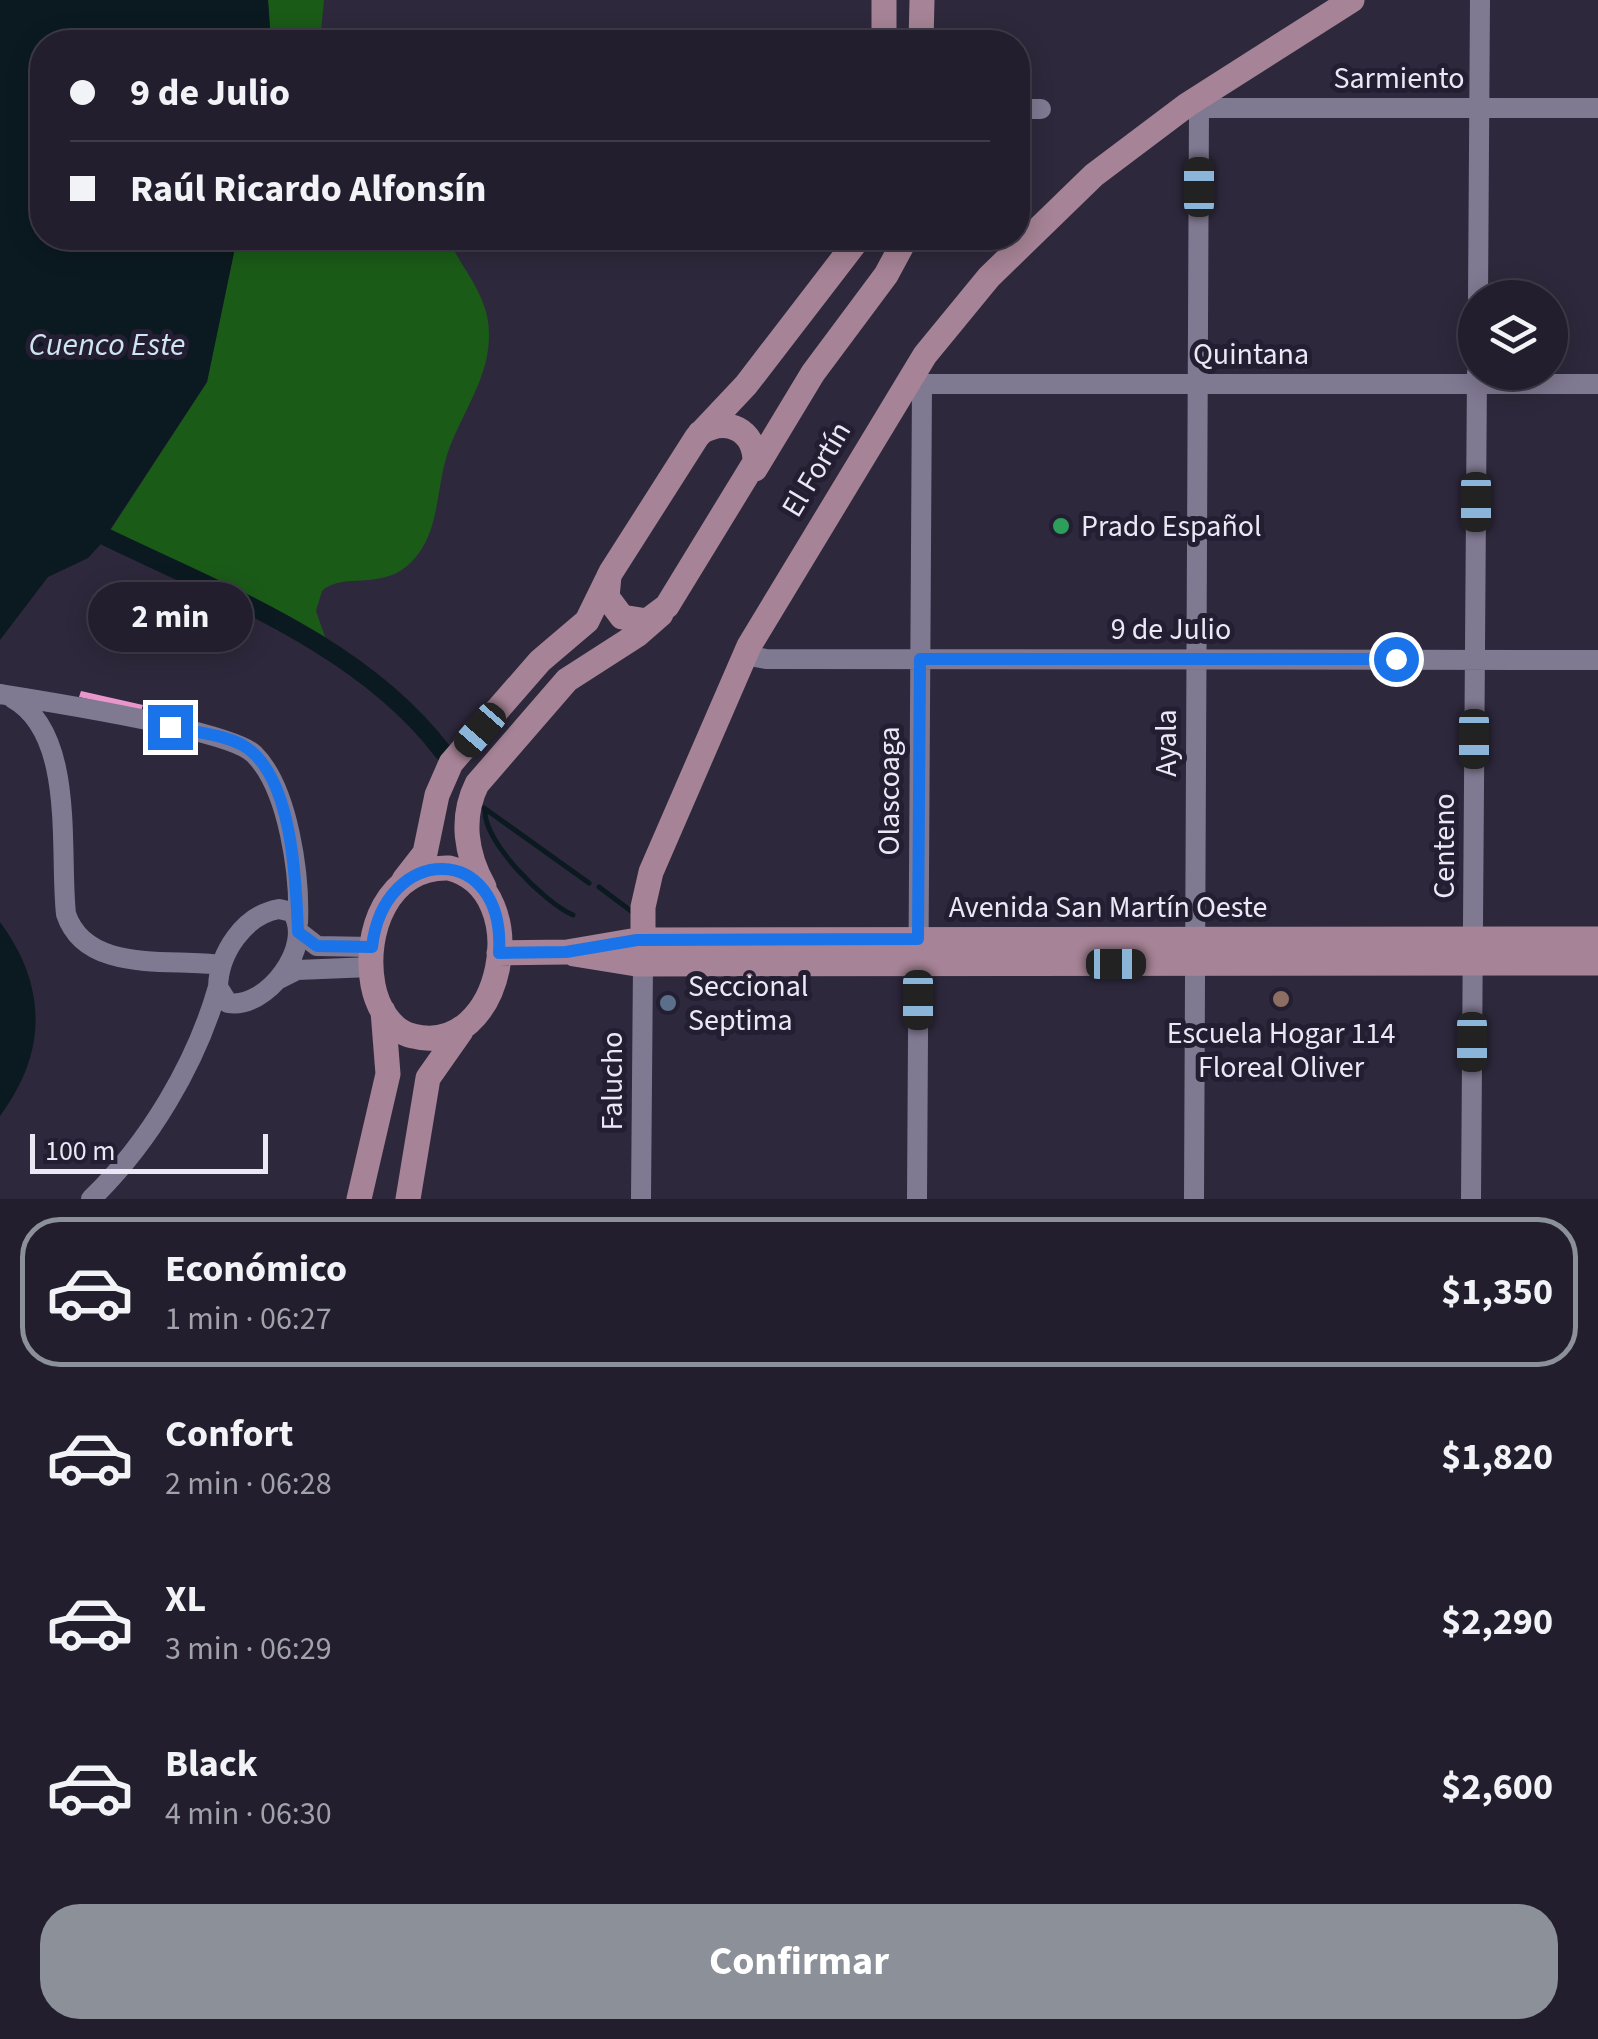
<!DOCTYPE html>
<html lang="es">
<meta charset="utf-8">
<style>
:root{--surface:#221e2d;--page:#2e2b39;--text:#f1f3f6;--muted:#a2a2aa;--line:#3f3c49;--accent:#8c9099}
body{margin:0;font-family:"Source Sans 3",sans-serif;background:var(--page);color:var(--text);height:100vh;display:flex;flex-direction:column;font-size:38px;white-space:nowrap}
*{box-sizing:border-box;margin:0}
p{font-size:32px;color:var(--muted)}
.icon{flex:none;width:55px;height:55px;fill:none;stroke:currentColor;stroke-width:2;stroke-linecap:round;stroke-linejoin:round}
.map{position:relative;height:1199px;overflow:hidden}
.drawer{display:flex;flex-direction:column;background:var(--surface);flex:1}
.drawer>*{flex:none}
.top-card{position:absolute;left:30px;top:30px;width:1000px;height:220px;border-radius:40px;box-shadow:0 5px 25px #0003,0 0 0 2px var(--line);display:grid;align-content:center;height:220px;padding:0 40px;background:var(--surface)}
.tools{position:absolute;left:1458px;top:280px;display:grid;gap:20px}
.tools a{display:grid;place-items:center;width:110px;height:110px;border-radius:50%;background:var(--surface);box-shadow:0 5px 25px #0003,0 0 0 2px var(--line);font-size:50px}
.scale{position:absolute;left:30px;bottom:25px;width:238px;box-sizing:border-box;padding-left:10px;border:5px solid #ebe7f5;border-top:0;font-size:28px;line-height:35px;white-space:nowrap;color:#ebe7f5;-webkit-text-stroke:8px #241e32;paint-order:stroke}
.end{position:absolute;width:45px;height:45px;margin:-22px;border:12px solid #1a73e8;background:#fff;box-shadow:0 0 0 5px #fff}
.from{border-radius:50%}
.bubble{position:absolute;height:70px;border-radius:35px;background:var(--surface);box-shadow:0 5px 25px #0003,0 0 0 2px var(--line);font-size:32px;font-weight:700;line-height:70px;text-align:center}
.car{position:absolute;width:30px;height:60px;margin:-30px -15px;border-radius:12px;box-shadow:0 0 8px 2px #0007;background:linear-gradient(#222 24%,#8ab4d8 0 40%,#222 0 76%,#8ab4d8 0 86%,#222 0)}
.top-card b{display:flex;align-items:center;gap:35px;height:95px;font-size:38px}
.top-card b+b{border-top:2px solid var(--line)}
.top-card i{width:25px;height:25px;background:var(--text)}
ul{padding:18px 0 0;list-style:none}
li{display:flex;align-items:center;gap:30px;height:150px;margin:0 20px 15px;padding:0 20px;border:5px solid transparent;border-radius:40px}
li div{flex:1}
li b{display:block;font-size:38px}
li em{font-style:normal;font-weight:700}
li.active{border-color:var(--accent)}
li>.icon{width:90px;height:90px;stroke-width:1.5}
.primary-button{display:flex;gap:20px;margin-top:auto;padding:20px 40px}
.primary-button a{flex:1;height:115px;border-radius:40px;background:var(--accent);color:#fff;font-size:40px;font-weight:700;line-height:115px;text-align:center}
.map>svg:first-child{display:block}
.green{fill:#1b5b18}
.water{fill:#0b1a21}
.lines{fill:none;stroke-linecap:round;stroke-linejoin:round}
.stream{stroke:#0b1a21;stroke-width:5}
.canal{stroke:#0b1a21;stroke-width:18}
.building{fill:#e996cc}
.street{stroke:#807992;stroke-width:20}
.secondary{stroke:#a68396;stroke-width:25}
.route{stroke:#1a73e8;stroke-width:12}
.leisure-dot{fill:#2e9e5b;stroke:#241e32;stroke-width:4}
.education-dot{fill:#8d6e63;stroke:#241e32;stroke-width:4}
.service-dot{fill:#5c6f8a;stroke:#241e32;stroke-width:4}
.labels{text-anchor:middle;stroke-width:10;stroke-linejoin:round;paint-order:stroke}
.street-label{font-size:30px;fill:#ebe7f5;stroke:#241e32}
.poi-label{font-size:30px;fill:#ebe7f5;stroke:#241e32;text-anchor:start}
.water-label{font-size:32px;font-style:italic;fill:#cee6f2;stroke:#241e32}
</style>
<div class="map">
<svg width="1598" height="1199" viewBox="0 0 1598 1199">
<rect width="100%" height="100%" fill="#2e283c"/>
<!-- green -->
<path class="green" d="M 268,0 L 324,0 L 320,42 L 271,42 Z
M 237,238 L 448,238 C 460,266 483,289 488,321 C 495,371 464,407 448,452 C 435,490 441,537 407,566 C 379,590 342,572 322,591 L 316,611 L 331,654 L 232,598 L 106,537 L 207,382 Z"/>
<!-- water -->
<path class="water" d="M 0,0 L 268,0 L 271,42 L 42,42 L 42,238 L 237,238 L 207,382 L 100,545 L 88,558 L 48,577 L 0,640 Z
M 0,922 C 47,986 48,1051 0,1116 Z"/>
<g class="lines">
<!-- stream -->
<path class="stream" d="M 484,808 L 589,883
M 485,809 C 482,841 545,903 573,915
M 599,887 L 635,914"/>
<!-- canal -->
<path class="canal" d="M 106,537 C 222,593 363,646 443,752"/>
</g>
<!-- building -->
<path class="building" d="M 81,691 L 143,705 L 141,711 L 79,697 Z"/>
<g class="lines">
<!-- street -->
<path class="street" d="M 1199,108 L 1598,108
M 1018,109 L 1041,109
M 1478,298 L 1480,0
M 911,384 L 1598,384
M 744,655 L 766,659 L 1598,660
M 0,694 C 44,701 230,730 254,754 C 289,789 300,876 298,923
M 12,698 C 76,733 59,850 66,914 C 86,974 169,958 220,965
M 279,909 L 292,912 C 315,946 266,1010 228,1003 L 218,987 C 219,953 244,915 279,909 Z
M 299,932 L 317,946 L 372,947
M 277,980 L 297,970 L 371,967
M 91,1199 C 149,1143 196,1064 218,987
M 641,1199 L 643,964
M 917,1199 L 922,384
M 1194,1199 L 1199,108
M 1471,1199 L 1477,372"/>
<!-- secondary -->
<path class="secondary" d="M 884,42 L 884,0
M 921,42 L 922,0
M 755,469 L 813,373 L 886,275 L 906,238
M 609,576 L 607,597 L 622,617 L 647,621 L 667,606 L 755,462 C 755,430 727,416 700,433
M 449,868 C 536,889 503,1059 413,1036 C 390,1031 377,1006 373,985 C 363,932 388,866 449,868 Z
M 404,880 L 425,853 L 437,795 L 451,763 L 540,661 L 587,621 L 611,572 L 697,437 L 746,385 L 859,238
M 484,887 C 466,855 460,818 477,784 L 567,680 L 637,635 L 661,614
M 499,953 L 567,952 L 637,940 L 1598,939
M 574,954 L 636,964 L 1598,963
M 643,964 L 643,907 L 651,872 L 749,646 L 925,355 L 989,277 L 1094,175 L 1187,105 L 1352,0
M 359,1199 L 388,1074 L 383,1011
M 408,1199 L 428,1078 L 461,1031"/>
</g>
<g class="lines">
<!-- route -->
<path class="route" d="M 170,727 C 193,732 223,734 244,746 C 293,776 296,882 298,932 L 317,946 L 372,947 C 384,843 506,841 499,953 L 566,952 L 637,940 L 918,939 L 920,659 L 1396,659"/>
</g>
<!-- markers -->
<circle class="leisure-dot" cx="1061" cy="526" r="10"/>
<circle class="education-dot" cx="1281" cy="999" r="10"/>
<circle class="service-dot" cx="668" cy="1003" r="10"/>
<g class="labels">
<!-- street labels -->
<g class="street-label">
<text x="1399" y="88">Sarmiento</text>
<text x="1251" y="364">Quintana</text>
<text transform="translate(816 469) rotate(-59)" y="10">El Fortín</text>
<text x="1171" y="639">9 de Julio</text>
<text transform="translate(1166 743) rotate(-90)" y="10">Ayala</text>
<text transform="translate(889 791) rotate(-90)" y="10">Olascoaga</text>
<text transform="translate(1444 846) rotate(-90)" y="10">Centeno</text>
<text x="1108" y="917">Avenida San Martín Oeste</text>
<text transform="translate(612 1081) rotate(-90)" y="10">Falucho</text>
</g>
<!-- poi labels -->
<g class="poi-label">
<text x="1081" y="536">Prado Español</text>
<text x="688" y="996">Seccional<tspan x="688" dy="34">Septima</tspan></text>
<text x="1281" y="1043" text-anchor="middle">Escuela Hogar 114<tspan x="1281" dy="34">Floreal Oliver</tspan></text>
</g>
<!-- water labels -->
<g class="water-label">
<text x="107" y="355">Cuenco Este</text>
</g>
</g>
</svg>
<div class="tools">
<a><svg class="icon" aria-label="layers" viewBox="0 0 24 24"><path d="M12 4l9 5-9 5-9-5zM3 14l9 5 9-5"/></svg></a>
</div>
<div class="scale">100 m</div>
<i class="end from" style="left:1396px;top:659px"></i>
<i class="end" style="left:170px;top:727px"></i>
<div class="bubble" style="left:88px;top:582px;width:165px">2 min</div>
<i class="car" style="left:1199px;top:187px;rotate:0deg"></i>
<i class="car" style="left:1476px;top:502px;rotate:180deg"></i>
<i class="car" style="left:480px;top:730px;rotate:221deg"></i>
<i class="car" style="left:1474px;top:739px;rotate:180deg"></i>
<i class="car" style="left:1116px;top:964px;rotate:90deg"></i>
<i class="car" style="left:918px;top:1000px;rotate:180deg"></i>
<i class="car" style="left:1472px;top:1042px;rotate:180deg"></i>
<div class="top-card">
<b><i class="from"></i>9 de Julio</b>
<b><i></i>Raúl Ricardo Alfonsín</b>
</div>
</div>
<section class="drawer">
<ul>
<li class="active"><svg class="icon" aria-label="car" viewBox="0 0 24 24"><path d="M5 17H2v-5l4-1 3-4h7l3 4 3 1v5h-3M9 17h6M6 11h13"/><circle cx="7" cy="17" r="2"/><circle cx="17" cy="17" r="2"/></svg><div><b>Económico</b><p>1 min · 06:27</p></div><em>$1,350</em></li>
<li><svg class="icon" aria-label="car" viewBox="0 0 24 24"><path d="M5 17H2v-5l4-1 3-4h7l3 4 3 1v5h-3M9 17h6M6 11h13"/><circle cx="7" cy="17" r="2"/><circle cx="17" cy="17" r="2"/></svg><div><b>Confort</b><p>2 min · 06:28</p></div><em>$1,820</em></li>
<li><svg class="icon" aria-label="car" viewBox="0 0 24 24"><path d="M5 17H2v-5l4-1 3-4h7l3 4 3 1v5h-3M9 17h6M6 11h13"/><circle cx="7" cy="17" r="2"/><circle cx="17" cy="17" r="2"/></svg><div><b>XL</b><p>3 min · 06:29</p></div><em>$2,290</em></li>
<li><svg class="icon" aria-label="car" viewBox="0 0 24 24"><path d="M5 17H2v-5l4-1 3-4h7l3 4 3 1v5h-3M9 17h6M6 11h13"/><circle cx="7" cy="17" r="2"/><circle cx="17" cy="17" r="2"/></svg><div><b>Black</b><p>4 min · 06:30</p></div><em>$2,600</em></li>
</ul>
<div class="primary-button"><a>Confirmar</a></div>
</section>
